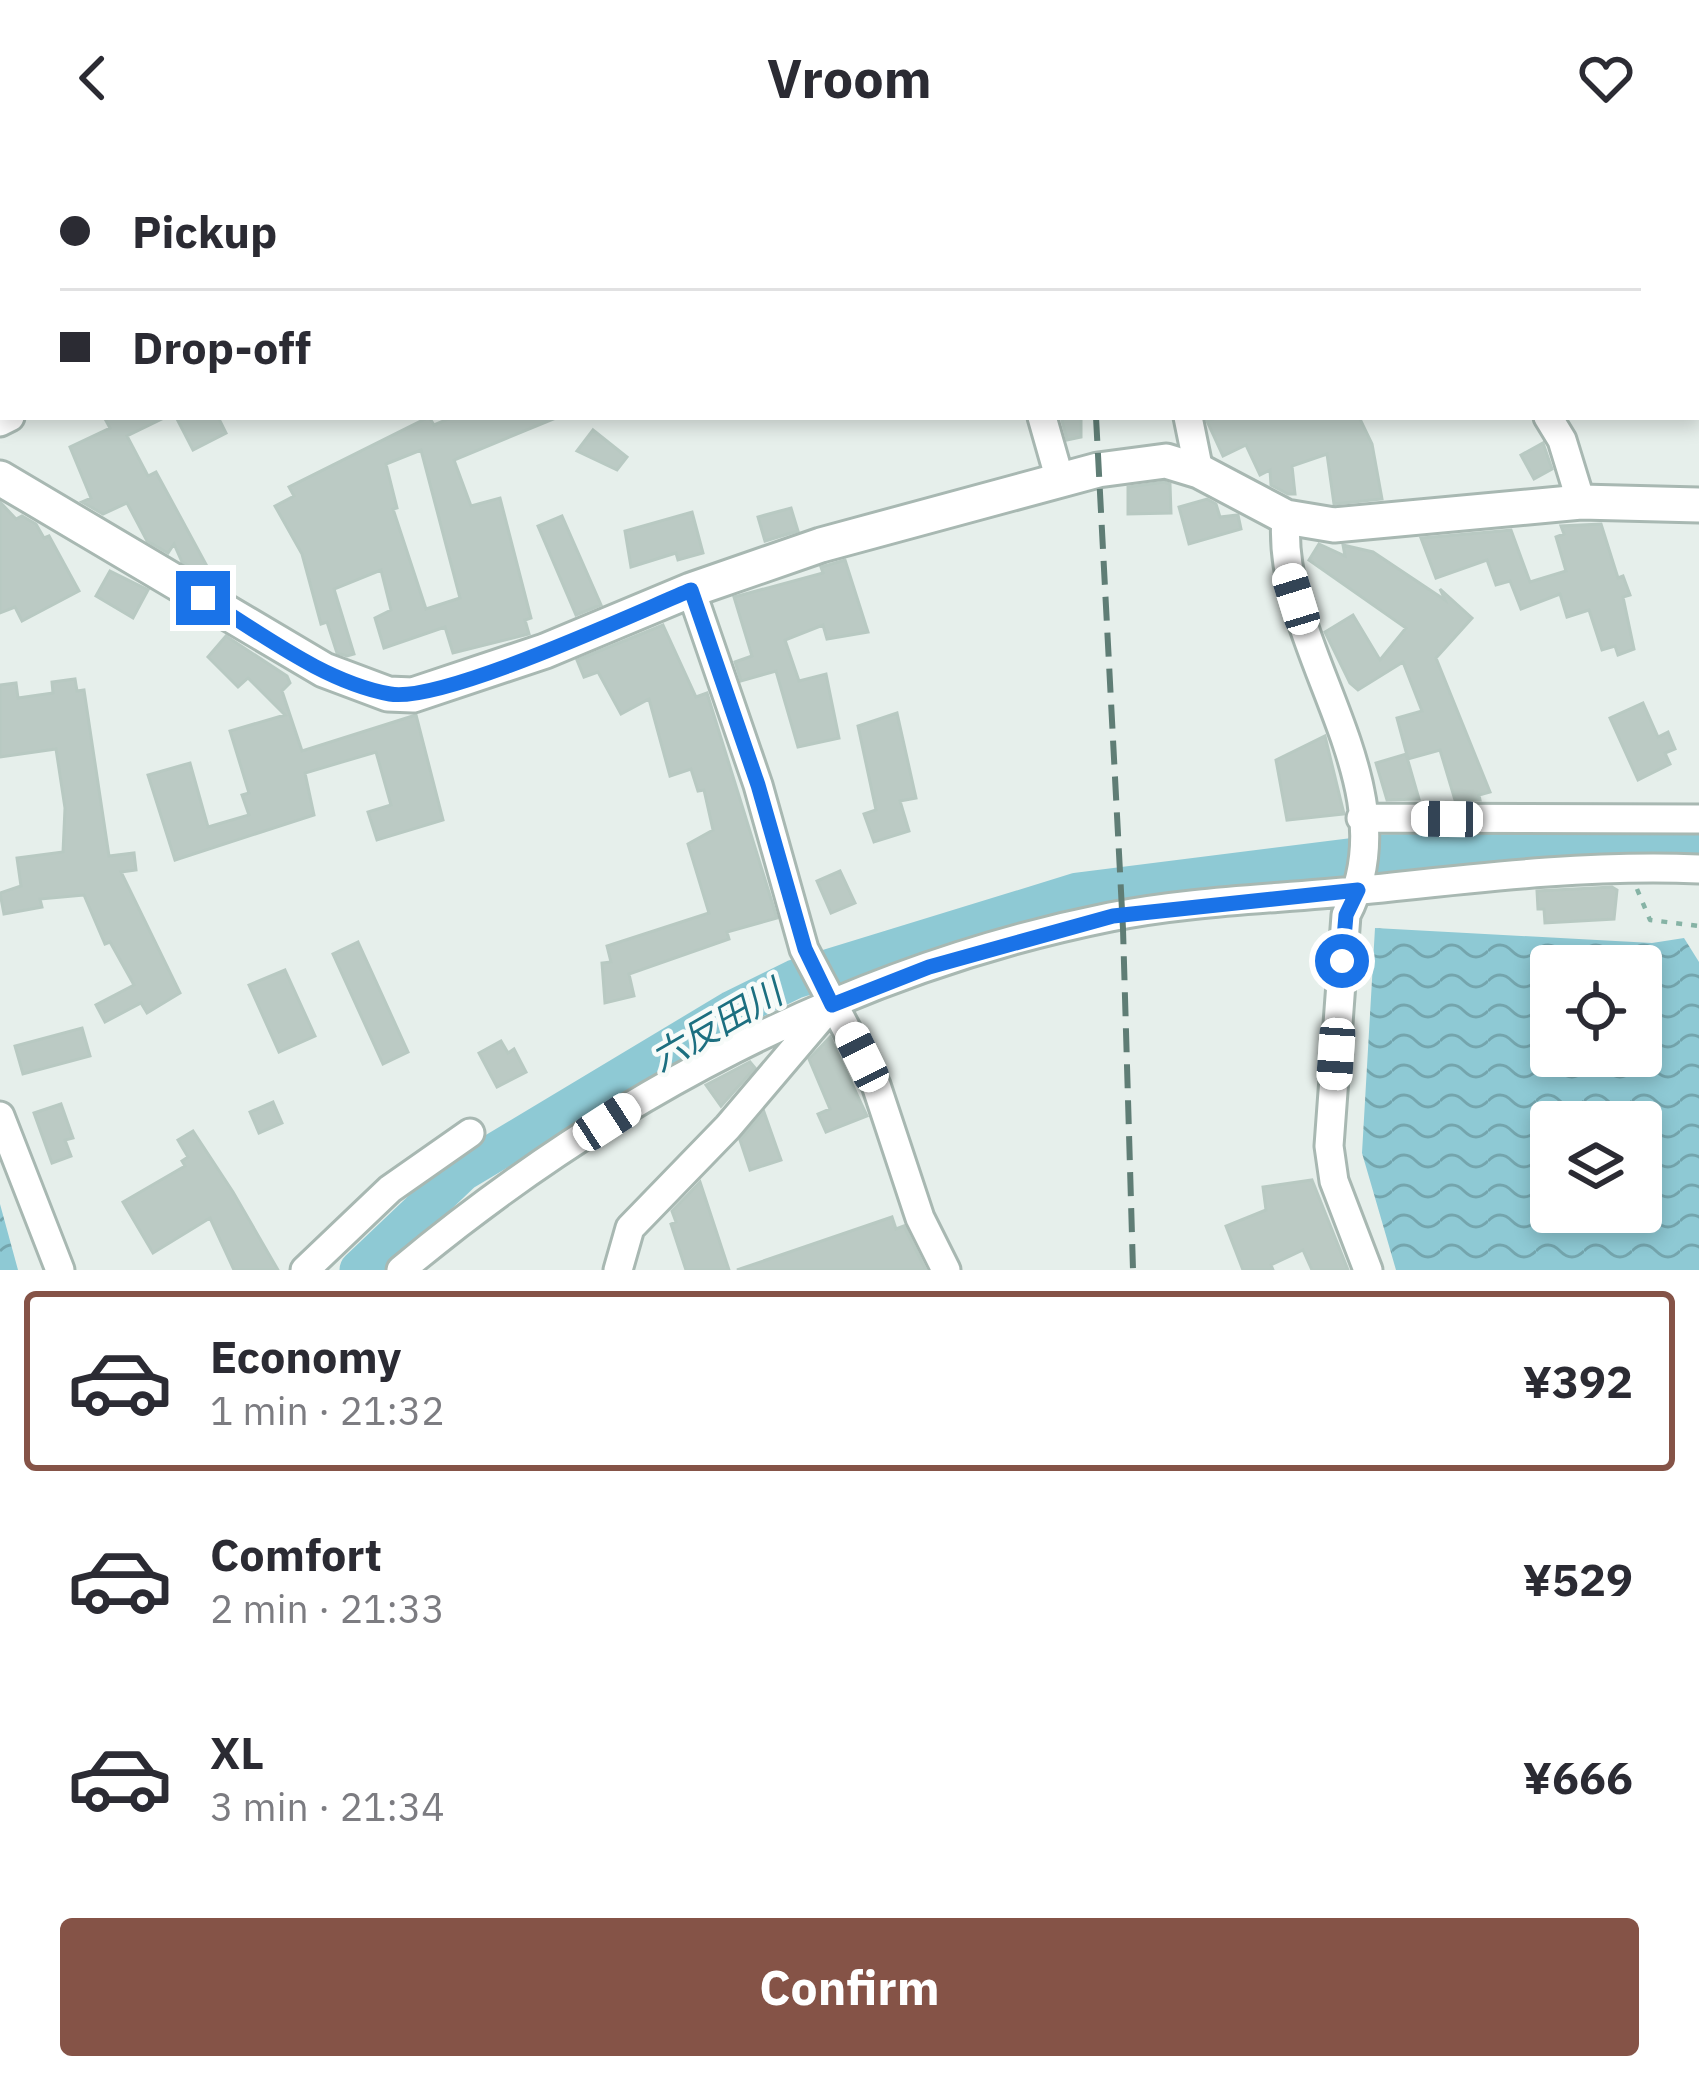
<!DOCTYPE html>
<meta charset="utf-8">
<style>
:root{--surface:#fff;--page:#f7f7f7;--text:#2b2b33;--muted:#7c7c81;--line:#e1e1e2;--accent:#855347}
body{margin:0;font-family:"IBM Plex Sans","Noto Sans JP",sans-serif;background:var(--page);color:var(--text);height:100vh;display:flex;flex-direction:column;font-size:45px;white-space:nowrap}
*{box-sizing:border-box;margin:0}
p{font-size:39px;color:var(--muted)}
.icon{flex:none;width:66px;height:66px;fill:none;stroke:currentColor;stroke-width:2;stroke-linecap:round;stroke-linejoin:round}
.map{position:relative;height:1114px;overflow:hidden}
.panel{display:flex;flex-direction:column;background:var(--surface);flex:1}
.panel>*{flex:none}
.banner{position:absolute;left:0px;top:0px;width:1701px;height:264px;box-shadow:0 6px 18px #0003;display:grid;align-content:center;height:264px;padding:0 60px;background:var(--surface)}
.fabs{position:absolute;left:1530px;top:789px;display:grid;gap:24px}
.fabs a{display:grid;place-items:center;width:132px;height:132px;border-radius:12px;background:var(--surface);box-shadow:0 6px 18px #0003;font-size:60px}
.end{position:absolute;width:54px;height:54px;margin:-27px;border:15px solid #1a73e8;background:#fff;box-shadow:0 0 0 6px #fff}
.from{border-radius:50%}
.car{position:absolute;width:36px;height:72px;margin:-36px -18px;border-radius:15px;box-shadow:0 0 9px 3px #0007;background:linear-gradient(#fff 24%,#345 0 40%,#fff 0 76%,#345 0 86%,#fff 0)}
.banner b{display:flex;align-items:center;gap:42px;height:114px;font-size:45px}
.banner b+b{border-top:3px solid var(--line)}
.banner i{width:30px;height:30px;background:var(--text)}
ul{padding:21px 0 0;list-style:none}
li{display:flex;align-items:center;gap:36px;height:180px;margin:0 24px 18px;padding:0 36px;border:6px solid transparent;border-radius:12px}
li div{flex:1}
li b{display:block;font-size:45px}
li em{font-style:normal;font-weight:800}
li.selected{border-color:var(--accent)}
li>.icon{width:108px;height:108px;stroke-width:1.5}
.button{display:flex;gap:24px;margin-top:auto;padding:24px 60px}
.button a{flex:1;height:138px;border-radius:12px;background:var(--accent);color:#fff;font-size:48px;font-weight:800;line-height:138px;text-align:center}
header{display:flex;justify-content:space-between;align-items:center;height:156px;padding:0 60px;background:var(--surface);font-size:54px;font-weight:800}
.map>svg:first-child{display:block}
.water{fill:url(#water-waves);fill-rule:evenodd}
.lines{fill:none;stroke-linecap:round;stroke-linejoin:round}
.river{stroke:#8ec9d4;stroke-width:39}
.building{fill:#bbcac4;stroke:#b8c9c2;stroke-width:3;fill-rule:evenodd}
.minor-casing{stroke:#a8b8b2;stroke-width:33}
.tertiary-casing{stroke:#a8b8b2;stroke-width:39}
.path{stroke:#86b3a5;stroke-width:4.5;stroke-dasharray:6 9;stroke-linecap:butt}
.minor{stroke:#fff;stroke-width:27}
.tertiary{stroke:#fff;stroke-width:33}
.rail{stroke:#5f7d75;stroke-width:6;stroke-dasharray:24 12;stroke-linecap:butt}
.route{stroke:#1a73e8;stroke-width:15}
.labels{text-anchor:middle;stroke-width:9;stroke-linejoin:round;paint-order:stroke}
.water-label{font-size:36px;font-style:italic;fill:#1c6f80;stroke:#f7fbf9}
</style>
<header><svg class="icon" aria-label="back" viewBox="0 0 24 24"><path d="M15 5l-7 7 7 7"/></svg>Vroom<svg class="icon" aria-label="heart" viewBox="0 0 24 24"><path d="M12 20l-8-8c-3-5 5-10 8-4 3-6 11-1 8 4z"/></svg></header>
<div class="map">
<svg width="1699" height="1114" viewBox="0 0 1699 1114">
<defs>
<pattern id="water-waves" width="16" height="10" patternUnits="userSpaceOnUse" patternTransform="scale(3)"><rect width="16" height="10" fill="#8ec9d4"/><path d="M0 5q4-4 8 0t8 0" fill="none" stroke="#74a5ad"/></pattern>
</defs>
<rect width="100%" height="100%" fill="#e6efeb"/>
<!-- water -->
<path class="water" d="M 1375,772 L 1652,787 L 1684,782 L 1699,806 L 1699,1114 L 1396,1114 L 1362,997 ZM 1551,810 L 1641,810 L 1641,900 L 1551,900 ZM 1551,966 L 1641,966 L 1641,1056 L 1551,1056 Z
M 0,1048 L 18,1114 L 0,1114 Z"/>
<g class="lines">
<!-- river -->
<path class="river" d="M 359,1114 L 462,1016 L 732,854 L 795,823 L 1078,736 L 1380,698 L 1699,692"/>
</g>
<!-- building -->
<path class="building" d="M 104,261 L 166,261 L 127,280 L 148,320 L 156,316 L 215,425 L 182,406 L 174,388 L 168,397 L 147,385 L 127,347 L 103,358 L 82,346 L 91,342 L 70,291 L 110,272 Z
M 176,261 L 218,261 L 226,277 L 193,294 Z
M 429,261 L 434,269 L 453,261 L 558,261 L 454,304 L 471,350 L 500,342 L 531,462 L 525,464 L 529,478 L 453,497 L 445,471 L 384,492 L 375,462 L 391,454 L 381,414 L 334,433 L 354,498 L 347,500 L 337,497 L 327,466 L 321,468 L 302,398 L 275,350 L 294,340 L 289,331 ZM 421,294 L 460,442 L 426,453 L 393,353 L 397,352 L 386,308 Z
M 1061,261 L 1081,261 L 1081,281 L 1067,284 Z
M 1218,261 L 1359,261 L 1372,288 L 1382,343 L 1334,348 L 1327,298 L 1292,310 L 1295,338 L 1288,338 L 1271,329 L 1270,314 L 1260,319 L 1246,289 L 1223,300 L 1207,265 Z
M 593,274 L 627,301 L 617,314 L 577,295 Z
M 1543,287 L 1552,313 L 1534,323 L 1521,299 Z
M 1164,326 L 1170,328 L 1171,357 L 1128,358 L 1128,331 Z
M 1207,343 L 1216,348 L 1220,361 L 1238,359 L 1241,373 L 1189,388 L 1179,351 Z
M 0,346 L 16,363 L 22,360 L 36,368 L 44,382 L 49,380 L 79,435 L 22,465 L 15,451 L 0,457 Z
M 791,352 L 798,375 L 765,385 L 758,361 Z
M 692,356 L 703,397 L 678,404 L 676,397 L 631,411 L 625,375 Z
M 562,360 L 601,449 L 576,459 L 538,370 Z
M 1601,368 L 1618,422 L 1623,420 L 1630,439 L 1623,441 L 1634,493 L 1618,499 L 1615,490 L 1602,494 L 1589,454 L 1567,461 L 1560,438 L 1521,453 L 1510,425 L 1496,429 L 1487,404 L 1436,422 L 1421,382 L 1511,374 L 1530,426 L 1566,415 L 1556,381 L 1564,378 L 1561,370 Z
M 1319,388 L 1345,400 L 1343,389 L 1373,396 L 1445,444 L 1440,433 L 1472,462 L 1436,502 L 1490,636 L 1479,639 L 1480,644 L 1455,644 L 1440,594 L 1408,603 L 1397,562 L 1422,555 L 1403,506 L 1358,534 L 1350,527 L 1325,476 L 1353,459 L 1380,504 L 1406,472 L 1309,404 Z
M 845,404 L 868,476 L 827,483 L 823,469 L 785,484 L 799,525 L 826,518 L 839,582 L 798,591 L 776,515 L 741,525 L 735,506 L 752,500 L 734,441 L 823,417 L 821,411 Z
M 110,415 L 148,434 L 133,462 L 96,440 Z
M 663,469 L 696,541 L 707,537 L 777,762 L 727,776 L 729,783 L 629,818 L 634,840 L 605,847 L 602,807 L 611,806 L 607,790 L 709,757 L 688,688 L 713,674 L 704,634 L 698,635 L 691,613 L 670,620 L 649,543 L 621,558 L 598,516 L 584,521 L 577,504 Z
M 226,480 L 287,520 L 290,527 L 282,535 L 302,595 L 416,559 L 443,664 L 377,684 L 368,656 L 391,649 L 376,596 L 305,617 L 314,659 L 175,704 L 148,619 L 190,607 L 208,671 L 249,659 L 242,639 L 249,637 L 230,575 L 285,559 L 248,522 L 238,531 L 208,501 Z
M 75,523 L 77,535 L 84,534 L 109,700 L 134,697 L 136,714 L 121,716 L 180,837 L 147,857 L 141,847 L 105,866 L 96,849 L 134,829 L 110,786 L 105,788 L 84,739 L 40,743 L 42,751 L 4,758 L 0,737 L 21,730 L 17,702 L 63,696 L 65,652 L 56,593 L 0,601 L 0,529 L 16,527 L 18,542 L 53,537 L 52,526 Z
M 1643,547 L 1658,581 L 1668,576 L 1675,593 L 1665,597 L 1670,608 L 1638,624 L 1610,562 Z
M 897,557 L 916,642 L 900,645 L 909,675 L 874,686 L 864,658 L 876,654 L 858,570 Z
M 1325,580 L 1344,658 L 1287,664 L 1276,604 Z
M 1406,598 L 1419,643 L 1387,644 L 1376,607 Z
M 840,715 L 855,747 L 831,757 L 817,725 Z
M 1612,731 L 1617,734 L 1614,763 L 1545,767 L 1544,753 L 1538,753 L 1537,735 Z
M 358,786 L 408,896 L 383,908 L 333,798 Z
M 285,814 L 315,880 L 279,896 L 249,829 Z
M 82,872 L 90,900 L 23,918 L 15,890 Z
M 830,881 L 867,960 L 826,976 L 818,958 L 830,953 L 809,903 Z
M 501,885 L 508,897 L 514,893 L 526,916 L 497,931 L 479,897 Z
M 750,906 L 755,912 L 721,950 L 706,929 Z
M 273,946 L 282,967 L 259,977 L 250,956 Z
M 61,948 L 73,982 L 65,984 L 71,1000 L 52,1007 L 34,957 Z
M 764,956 L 781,1004 L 750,1014 L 740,984 Z
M 193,975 L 233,1036 L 278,1114 L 234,1114 L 210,1062 L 153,1097 L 123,1046 L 185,1010 L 182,1005 L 188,1001 L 178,984 Z
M 1312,1024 L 1348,1114 L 1312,1114 L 1303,1094 L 1271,1109 L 1273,1114 L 1243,1114 L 1226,1070 L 1266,1054 L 1263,1031 Z
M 700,1026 L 729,1114 L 686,1114 L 671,1068 L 676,1066 L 672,1055 Z
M 892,1061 L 896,1073 L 904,1070 L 926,1114 L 737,1114 Z"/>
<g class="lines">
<defs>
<path id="minor" d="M 864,0 L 865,3
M 1102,0 L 1103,3
M 1410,0 L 1412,3
M 522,3 L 527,0
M 1063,3 L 1063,0
M 0,10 L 3,10
M 1042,261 L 1060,324
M 1188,261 L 1199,315
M 1548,261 L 1562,284 L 1581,346
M 0,266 L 10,261
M 1286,361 C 1275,493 1414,628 1346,759 L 1329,990 L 1334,1025 L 1368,1114
M 691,434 L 758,629 L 804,793 L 876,929 L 920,1062 L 946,1114
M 1361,662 L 1699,663
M 0,960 L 60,1114
M 305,1114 L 390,1033 L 470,977
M 401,1114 C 606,943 847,814 1110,761 C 1189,745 1274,743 1354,735 C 1468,723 1585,708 1699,713
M 618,1114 L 630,1072 L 728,971 L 829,852"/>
<path id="tertiary" d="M 0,322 L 324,514 L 388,538 L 413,539 L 545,495 L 691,434 L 821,389 L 1098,314 L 1166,305 L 1199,315 L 1286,361 L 1334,369 L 1581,346 L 1699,349"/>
</defs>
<!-- minor casing -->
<use href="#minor" class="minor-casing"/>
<!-- tertiary casing -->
<use href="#tertiary" class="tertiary-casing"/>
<!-- path -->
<path class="path" d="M 1637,733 L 1650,764 L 1699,770"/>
<!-- minor -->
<use href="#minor" class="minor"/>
<!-- tertiary -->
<use href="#tertiary" class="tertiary"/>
<!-- rail -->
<path class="rail" d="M 1078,0 L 1078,3
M 1096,261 L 1123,773 L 1133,1114"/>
</g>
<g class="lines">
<!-- route -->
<path class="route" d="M 203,442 C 260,476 323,526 390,538 C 442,547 633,458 691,434 L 758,629 L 805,793 L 832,849 L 929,811 L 1113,760 L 1358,734 L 1346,759 L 1342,805"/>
</g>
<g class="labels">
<!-- water labels -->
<g class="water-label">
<text transform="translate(716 869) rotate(-30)" y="13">六反田川</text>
</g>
</g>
</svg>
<div class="fabs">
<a><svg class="icon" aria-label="locate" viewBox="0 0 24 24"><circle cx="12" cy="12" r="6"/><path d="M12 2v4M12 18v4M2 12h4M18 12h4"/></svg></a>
<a><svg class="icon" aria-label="layers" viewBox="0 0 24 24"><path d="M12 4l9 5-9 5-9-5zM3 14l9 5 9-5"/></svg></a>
</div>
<i class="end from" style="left:1342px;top:805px"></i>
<i class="end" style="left:203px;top:442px"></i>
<i class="car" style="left:1296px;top:443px;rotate:343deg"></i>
<i class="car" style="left:1447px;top:663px;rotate:271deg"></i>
<i class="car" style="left:1336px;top:898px;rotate:184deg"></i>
<i class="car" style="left:862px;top:901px;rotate:334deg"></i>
<i class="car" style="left:607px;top:966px;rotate:57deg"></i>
<div class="banner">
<b><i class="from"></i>Pickup</b>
<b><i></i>Drop-off</b>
</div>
</div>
<section class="panel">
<ul>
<li class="selected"><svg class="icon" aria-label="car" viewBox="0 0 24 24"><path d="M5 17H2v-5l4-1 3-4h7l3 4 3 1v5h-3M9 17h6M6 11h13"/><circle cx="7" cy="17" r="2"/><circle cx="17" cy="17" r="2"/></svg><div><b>Economy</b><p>1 min · 21:32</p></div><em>¥392</em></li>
<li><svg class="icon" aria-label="car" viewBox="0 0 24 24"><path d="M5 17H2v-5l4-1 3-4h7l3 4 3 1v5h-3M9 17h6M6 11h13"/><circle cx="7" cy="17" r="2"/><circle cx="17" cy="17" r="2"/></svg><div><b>Comfort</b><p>2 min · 21:33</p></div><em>¥529</em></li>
<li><svg class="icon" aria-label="car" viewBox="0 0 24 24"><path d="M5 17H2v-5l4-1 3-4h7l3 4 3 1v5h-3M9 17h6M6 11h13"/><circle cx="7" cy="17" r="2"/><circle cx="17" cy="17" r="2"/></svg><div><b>XL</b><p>3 min · 21:34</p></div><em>¥666</em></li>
</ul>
<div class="button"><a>Confirm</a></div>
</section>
